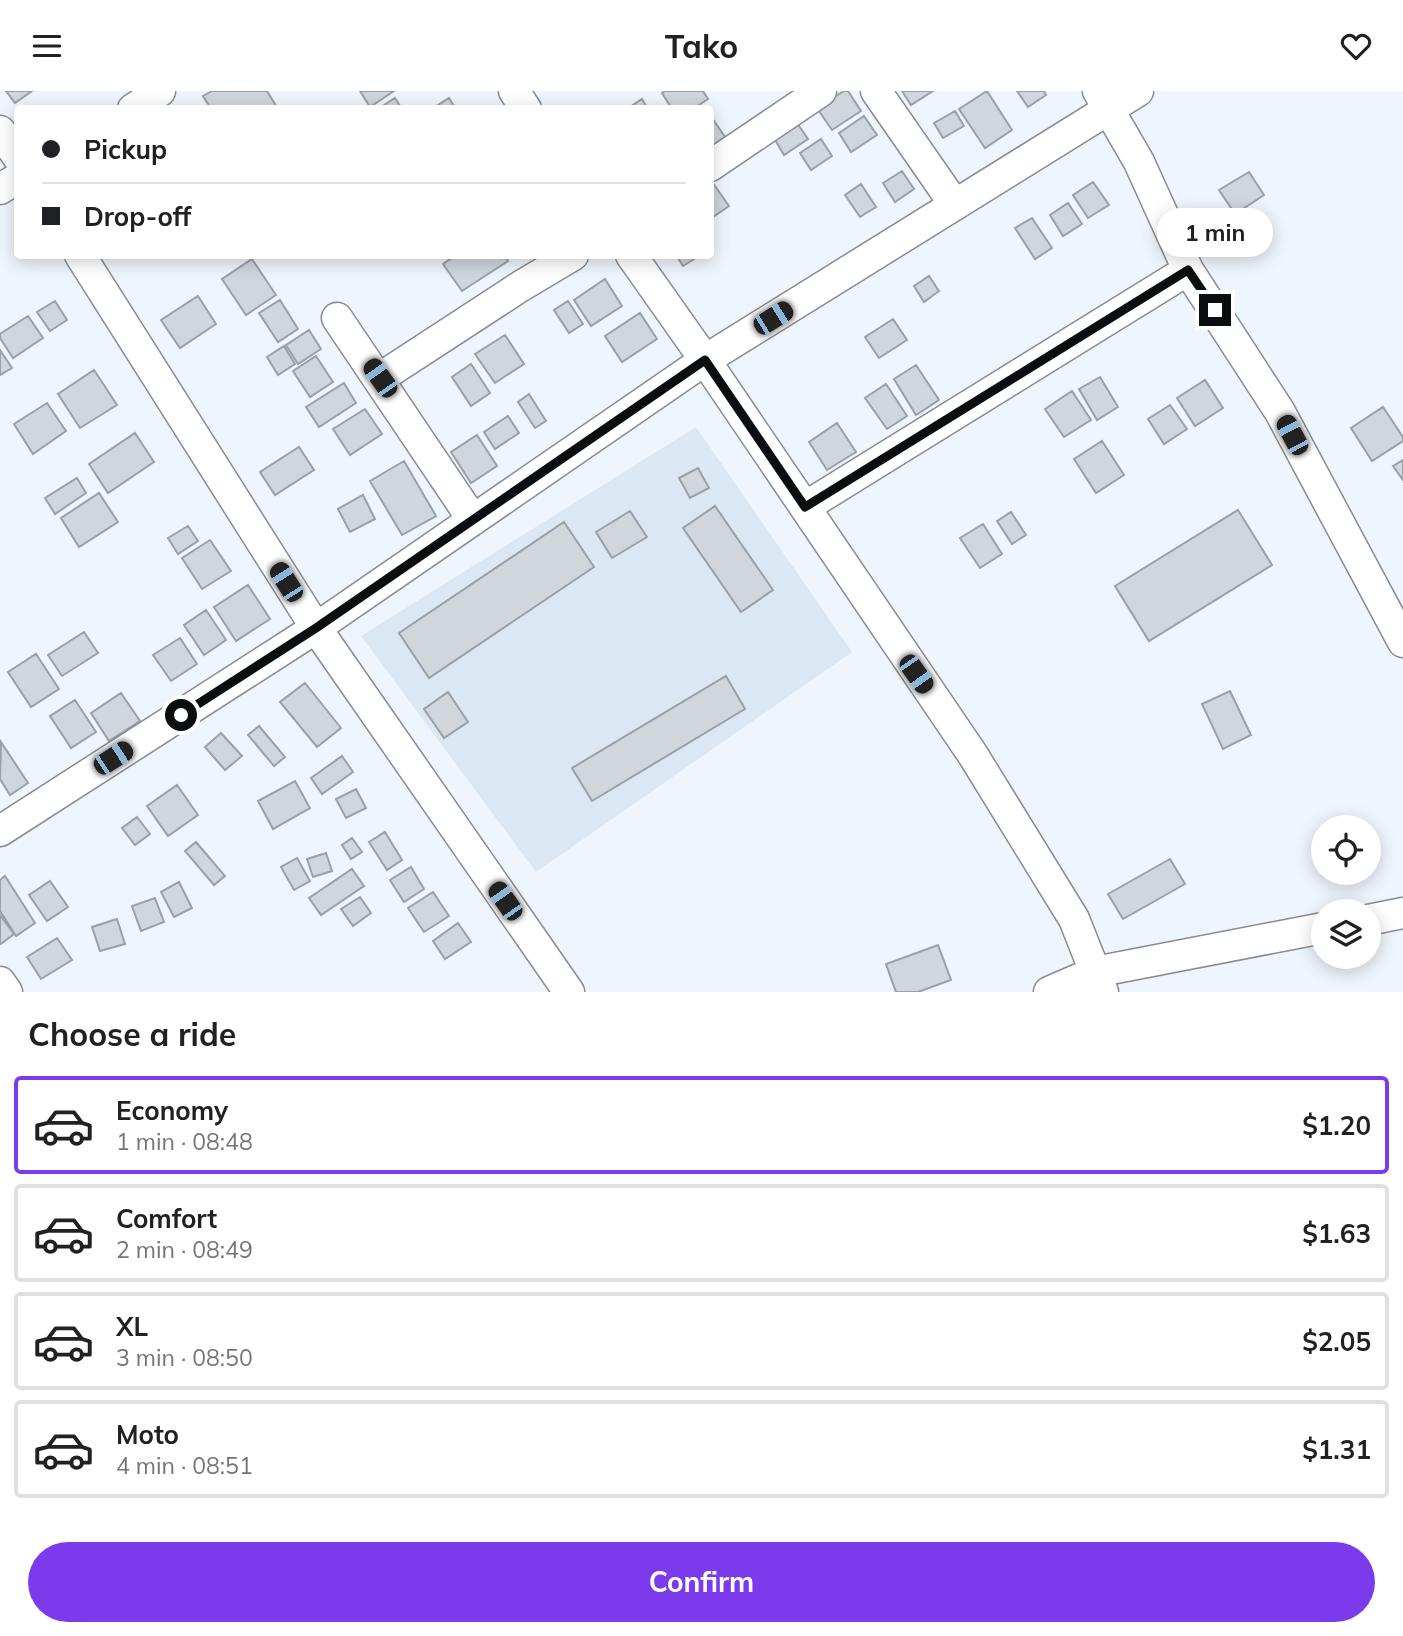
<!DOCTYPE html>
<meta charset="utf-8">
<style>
:root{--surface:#fff;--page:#f6f6f6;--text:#202124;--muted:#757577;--line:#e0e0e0;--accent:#7c3aed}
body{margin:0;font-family:Mulish,sans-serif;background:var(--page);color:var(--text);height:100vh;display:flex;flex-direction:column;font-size:26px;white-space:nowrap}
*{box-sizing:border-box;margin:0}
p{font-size:23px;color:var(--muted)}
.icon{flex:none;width:38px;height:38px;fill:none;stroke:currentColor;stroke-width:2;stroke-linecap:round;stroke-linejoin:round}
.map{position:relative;height:901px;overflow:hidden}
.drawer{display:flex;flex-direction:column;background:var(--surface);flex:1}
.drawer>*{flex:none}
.banner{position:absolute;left:14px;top:14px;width:700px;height:154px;border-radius:7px;box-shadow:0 4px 18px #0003;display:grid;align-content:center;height:154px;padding:0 28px;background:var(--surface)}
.controls{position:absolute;left:1311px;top:724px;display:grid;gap:14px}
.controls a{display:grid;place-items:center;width:70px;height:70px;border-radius:50%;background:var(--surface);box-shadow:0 4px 18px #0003;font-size:35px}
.end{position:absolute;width:32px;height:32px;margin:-16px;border:9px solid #0b0e10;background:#fff;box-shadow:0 0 0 4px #fff}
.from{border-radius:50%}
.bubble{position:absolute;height:49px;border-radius:24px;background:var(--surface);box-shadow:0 4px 18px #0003;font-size:23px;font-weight:700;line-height:49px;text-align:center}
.car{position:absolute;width:21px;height:42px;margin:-21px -10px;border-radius:9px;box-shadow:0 0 5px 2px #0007;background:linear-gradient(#222 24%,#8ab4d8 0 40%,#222 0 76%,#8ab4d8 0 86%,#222 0)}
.banner b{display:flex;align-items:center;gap:24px;height:66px;font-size:26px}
.banner b+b{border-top:2px solid var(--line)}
.banner i{width:18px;height:18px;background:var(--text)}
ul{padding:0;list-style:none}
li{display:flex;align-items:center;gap:21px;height:98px;margin:0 14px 10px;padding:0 14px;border:4px solid var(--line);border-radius:7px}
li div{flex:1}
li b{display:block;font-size:26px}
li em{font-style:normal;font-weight:700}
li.on{border-color:var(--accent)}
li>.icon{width:63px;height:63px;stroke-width:1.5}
h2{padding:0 28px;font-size:32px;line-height:84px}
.cta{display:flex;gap:14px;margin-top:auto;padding:14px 28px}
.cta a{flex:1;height:80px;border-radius:42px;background:var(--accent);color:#fff;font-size:28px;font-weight:700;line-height:80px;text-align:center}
header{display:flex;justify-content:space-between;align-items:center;height:91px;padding:0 28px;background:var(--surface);font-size:32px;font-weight:700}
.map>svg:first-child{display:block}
.built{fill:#dbe8f3}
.building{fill:#cfd6dc;stroke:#9aa0a6;stroke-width:2}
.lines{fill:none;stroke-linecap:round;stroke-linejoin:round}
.minor-casing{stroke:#868c92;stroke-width:33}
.minor{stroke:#fff;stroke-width:30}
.route{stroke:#0b0e10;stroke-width:9}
</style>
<header><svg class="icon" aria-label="menu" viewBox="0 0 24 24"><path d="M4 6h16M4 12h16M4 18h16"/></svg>Tako<svg class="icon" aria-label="heart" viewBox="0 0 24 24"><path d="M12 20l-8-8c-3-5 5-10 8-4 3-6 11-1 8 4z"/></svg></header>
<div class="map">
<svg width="1403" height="901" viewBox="0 0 1403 901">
<rect width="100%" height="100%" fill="#eff5fc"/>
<!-- built -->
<path class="built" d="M 696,336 L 852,561 L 536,781 L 361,545 Z"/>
<!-- building -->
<path class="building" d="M 6,0 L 32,0 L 15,12 Z
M 212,0 L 267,0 L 278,18 L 211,18 L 203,5 Z
M 360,0 L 394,0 L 370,16 Z
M 665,0 L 703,0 L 708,8 L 693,18 L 672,18 L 662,2 Z
M 844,0 L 848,0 L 861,20 L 832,39 L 817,17 Z
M 902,0 L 933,0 L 911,14 Z
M 987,0 L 1012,39 L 985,57 L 959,18 Z
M 1017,0 L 1044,0 L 1046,4 L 1028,16 Z
M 395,7 L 402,18 L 378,18 Z
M 449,7 L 456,18 L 432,18 Z
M 642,8 L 648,18 L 627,18 Z
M 955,20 L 964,35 L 943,47 L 934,32 Z
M 710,24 L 725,46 L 710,56 Z
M 864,25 L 877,44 L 851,61 L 839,42 Z
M 797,32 L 808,48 L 784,64 L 774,47 Z
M 821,48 L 832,65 L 811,79 L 800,62 Z
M 902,80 L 914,98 L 895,111 L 883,92 Z
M 1249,81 L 1264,104 L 1235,123 L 1219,99 Z
M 710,88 L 729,115 L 710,128 Z
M 1093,91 L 1109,114 L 1088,127 L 1073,104 Z
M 861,93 L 876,116 L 860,126 L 845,104 Z
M 1068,112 L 1082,133 L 1063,145 L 1050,124 Z
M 1032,127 L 1052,157 L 1035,168 L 1015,137 Z
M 456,164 L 504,164 L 508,170 L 462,200 L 443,173 Z
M 676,164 L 699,164 L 699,165 L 683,175 Z
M 252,168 L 276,204 L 246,224 L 222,188 Z
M 929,185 L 939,200 L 924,211 L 914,195 Z
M 605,188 L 622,215 L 591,235 L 574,209 Z
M 198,205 L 216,233 L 180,257 L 161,229 Z
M 280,209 L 298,238 L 278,251 L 259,222 Z
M 55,210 L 67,229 L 50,240 L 37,221 Z
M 568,210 L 583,233 L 569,242 L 554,219 Z
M 640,222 L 657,248 L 622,271 L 605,245 Z
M 28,225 L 43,247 L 13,267 L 0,247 L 0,243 Z
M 893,228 L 907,249 L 879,267 L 865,246 Z
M 309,239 L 321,258 L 298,273 L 286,254 Z
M 505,244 L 524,273 L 495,292 L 475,263 Z
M 284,255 L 295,273 L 278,284 L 267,266 Z
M 0,259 L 12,277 L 0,284 Z
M 316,265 L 333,291 L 310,306 L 293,280 Z
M 471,273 L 490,302 L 471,315 L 452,286 Z
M 916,274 L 939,309 L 916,324 L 894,288 Z
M 94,279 L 117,314 L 80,337 L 58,303 Z
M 1100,286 L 1118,316 L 1097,329 L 1079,298 Z
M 1205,289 L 1223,317 L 1195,335 L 1177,307 Z
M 344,292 L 356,312 L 319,336 L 306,316 Z
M 886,293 L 907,325 L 887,338 L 865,307 Z
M 1072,300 L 1091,329 L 1064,346 L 1045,318 Z
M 529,303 L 546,330 L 535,337 L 518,311 Z
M 47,312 L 66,340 L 33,363 L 14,333 Z
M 1170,314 L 1187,338 L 1164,353 L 1148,328 Z
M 1383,316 L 1403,346 L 1403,350 L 1372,370 L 1351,337 Z
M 365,318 L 382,343 L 350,364 L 333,338 Z
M 508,325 L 519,342 L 495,358 L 484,341 Z
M 837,332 L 856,361 L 827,379 L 809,351 Z
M 135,342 L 154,371 L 108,402 L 89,373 Z
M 477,344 L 497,375 L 471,392 L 451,361 Z
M 1102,350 L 1124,384 L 1096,402 L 1074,368 Z
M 299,356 L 314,379 L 275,404 L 260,381 Z
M 1403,369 L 1403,389 L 1393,375 Z
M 404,370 L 436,425 L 402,444 L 370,390 Z
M 698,377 L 709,397 L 690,407 L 679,387 Z
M 77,387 L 86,402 L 55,423 L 45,407 Z
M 99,402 L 118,431 L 79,456 L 61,427 Z
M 363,404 L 375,428 L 350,441 L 338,418 Z
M 715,415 L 773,499 L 741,521 L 683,437 Z
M 1238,419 L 1272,474 L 1149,550 L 1115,495 Z
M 630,420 L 647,446 L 612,467 L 596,441 Z
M 1011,421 L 1026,444 L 1012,453 L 997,430 Z
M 564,431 L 594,476 L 429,587 L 399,542 Z
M 983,433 L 1002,463 L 980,477 L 960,447 Z
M 188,435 L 198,450 L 178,463 L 168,447 Z
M 210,449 L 231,480 L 202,498 L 182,467 Z
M 248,494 L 270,528 L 236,550 L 214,516 Z
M 206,519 L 226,549 L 204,564 L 184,534 Z
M 84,541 L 98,562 L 62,585 L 48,564 Z
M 180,547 L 197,573 L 171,590 L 153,564 Z
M 36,563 L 59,598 L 31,616 L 8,581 Z
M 726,585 L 745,618 L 592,710 L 572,677 Z
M 305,592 L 341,637 L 317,656 L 280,611 Z
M 1230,600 L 1251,644 L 1223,658 L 1202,613 Z
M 448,601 L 468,631 L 444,647 L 424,618 Z
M 121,602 L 140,630 L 109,650 L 91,622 Z
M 75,609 L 96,641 L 71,657 L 50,625 Z
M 259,635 L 285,666 L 274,675 L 248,644 Z
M 221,642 L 242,665 L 225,679 L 205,656 Z
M 1,651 L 28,692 L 10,704 L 0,688 Z
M 342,665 L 353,681 L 322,703 L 311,687 Z
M 295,690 L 310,717 L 273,738 L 258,710 Z
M 177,694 L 198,724 L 168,745 L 147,715 Z
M 356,698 L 366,717 L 346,727 L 336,708 Z
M 137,726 L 150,743 L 135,754 L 122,737 Z
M 385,741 L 402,769 L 387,779 L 369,751 Z
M 352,747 L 362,761 L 351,768 L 342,754 Z
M 196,751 L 225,785 L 214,794 L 185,760 Z
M 326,762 L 332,780 L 313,786 L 307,768 Z
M 297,767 L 310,790 L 294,799 L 281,776 Z
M 1170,768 L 1185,793 L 1123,828 L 1108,803 Z
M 411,776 L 424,798 L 404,811 L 390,789 Z
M 352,778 L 364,795 L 321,824 L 309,807 Z
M 5,785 L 35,832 L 16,845 L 0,820 L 0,789 Z
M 50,790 L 68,816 L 47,830 L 29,804 Z
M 179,791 L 192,817 L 174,826 L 161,801 Z
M 433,801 L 449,825 L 424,841 L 408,817 Z
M 360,806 L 371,822 L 353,835 L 341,818 Z
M 155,807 L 164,831 L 141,840 L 132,815 Z
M 0,824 L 14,843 L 1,853 L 0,852 Z
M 117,828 L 125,853 L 100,860 L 92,836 Z
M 458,832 L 471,851 L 445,868 L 433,850 Z
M 57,847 L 72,869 L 41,888 L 27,866 Z
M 938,854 L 951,889 L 918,901 L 896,901 L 886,873 Z"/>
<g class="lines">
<defs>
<path id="minor" d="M 514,0 L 526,18
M 876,0 L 955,114
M 1098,0 L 1139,71 L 1188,179 L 1280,321 L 1403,551
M 133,18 L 160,0
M 0,40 L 18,66
M 710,75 L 821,0
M 0,98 L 18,87
M 80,164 L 316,537 L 569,901
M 631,164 L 705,269 L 973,664 L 1074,828 L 1103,901
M 337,227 L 473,429
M 380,287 L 521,195 L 573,164
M 805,416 L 1188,179
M 0,740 L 316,537 L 705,269 L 1138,0
M 1368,829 L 1403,822
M 0,891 L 7,901
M 1049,901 L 1095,881 L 1323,837"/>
</defs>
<!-- minor casing -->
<use href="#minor" class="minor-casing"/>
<!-- minor -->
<use href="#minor" class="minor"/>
</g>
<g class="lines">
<!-- route -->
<path class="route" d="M 181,624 L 316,537 L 705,269 L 805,416 L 1188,179 L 1215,219"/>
</g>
</svg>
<div class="controls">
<a><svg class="icon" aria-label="locate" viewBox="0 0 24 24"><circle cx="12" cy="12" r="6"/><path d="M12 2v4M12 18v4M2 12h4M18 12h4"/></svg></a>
<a><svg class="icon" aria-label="layers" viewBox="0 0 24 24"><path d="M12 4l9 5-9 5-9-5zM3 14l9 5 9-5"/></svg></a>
</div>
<i class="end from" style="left:181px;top:624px"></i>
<i class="end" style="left:1215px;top:219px"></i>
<div class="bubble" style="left:1157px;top:117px;width:116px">1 min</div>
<i class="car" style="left:773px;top:227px;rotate:58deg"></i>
<i class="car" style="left:380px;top:287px;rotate:325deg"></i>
<i class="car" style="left:1292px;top:344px;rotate:332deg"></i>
<i class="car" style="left:286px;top:491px;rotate:328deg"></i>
<i class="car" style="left:916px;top:583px;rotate:145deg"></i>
<i class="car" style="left:113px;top:667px;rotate:57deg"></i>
<i class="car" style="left:505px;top:810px;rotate:325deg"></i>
<div class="banner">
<b><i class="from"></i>Pickup</b>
<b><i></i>Drop-off</b>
</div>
</div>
<section class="drawer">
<h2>Choose a ride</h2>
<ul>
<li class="on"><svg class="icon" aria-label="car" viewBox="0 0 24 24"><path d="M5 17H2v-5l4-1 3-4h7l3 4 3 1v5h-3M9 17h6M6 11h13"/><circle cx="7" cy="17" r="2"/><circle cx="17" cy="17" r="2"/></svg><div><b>Economy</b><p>1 min · 08:48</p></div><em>$1.20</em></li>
<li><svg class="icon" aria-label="car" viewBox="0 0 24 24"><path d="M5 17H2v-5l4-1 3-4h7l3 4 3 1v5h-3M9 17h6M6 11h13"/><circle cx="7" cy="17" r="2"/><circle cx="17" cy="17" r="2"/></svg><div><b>Comfort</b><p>2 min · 08:49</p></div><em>$1.63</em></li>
<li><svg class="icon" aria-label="car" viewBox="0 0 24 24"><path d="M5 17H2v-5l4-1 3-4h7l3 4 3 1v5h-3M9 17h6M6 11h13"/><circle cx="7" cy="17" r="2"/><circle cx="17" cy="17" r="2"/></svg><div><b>XL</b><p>3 min · 08:50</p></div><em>$2.05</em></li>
<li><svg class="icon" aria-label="car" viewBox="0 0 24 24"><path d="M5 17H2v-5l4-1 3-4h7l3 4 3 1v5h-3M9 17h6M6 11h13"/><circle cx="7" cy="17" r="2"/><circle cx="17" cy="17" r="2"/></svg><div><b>Moto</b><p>4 min · 08:51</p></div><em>$1.31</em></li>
</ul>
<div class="cta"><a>Confirm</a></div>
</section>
